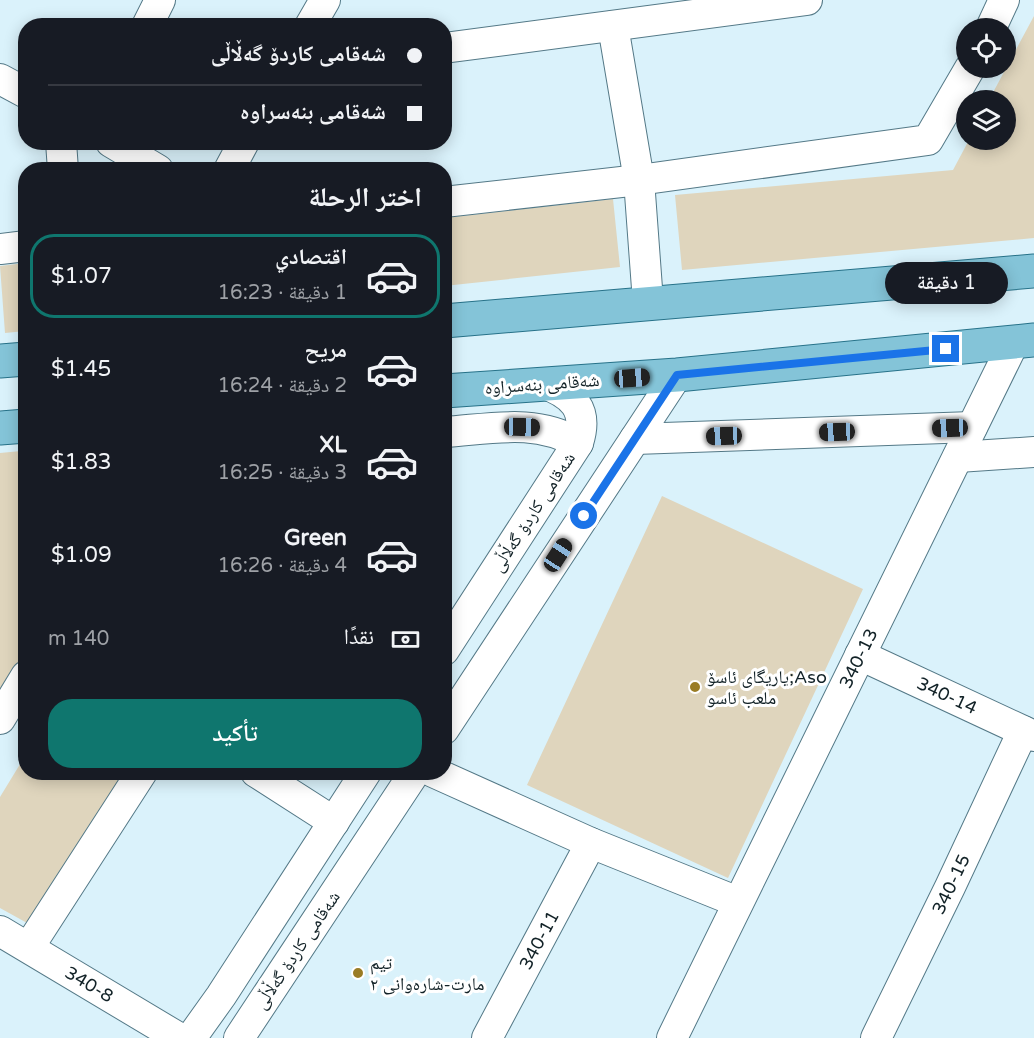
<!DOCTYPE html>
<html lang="ar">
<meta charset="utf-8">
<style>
:root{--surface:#171b24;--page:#20242c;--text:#f1f3f6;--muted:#9ea1a6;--line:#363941;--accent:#0f766e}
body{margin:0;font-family:"Varela Round","Noto Naskh Arabic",sans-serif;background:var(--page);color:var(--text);direction:rtl;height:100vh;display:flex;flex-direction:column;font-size:22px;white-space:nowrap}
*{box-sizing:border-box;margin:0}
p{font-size:20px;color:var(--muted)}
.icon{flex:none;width:33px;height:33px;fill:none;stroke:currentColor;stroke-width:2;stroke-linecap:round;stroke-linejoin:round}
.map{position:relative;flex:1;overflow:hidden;direction:ltr}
.details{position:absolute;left:18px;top:162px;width:434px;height:618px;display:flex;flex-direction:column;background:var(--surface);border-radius:24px;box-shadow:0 3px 15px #0003;direction:rtl}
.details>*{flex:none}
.banner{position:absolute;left:18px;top:18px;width:434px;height:132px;border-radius:24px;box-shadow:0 3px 15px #0003;direction:rtl;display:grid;align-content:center;height:132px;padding:0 30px;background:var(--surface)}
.fabs{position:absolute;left:956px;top:18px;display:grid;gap:12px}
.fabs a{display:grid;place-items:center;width:60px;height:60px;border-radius:50%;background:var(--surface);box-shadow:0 3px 15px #0003;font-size:30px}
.end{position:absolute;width:27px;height:27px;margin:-14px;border:8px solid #1a73e8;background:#fff;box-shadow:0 0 0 3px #fff}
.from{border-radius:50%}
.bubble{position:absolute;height:42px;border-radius:21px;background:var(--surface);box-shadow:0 3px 15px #0003;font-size:20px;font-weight:600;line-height:42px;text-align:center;direction:rtl}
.car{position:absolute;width:18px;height:36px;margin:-18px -9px;border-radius:8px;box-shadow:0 0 4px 2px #0007;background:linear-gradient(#222 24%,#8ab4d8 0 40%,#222 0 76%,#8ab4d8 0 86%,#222 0)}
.banner b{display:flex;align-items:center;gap:21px;height:57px;font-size:22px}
.banner b+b{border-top:2px solid var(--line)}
.banner i{width:15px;height:15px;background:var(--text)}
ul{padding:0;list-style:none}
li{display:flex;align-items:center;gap:18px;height:84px;margin:0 12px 9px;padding:0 18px;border:3px solid transparent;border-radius:24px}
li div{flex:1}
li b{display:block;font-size:22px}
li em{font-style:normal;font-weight:600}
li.current{border-color:var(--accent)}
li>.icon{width:54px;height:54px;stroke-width:1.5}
h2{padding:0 30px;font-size:27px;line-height:72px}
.pay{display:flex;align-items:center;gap:15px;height:66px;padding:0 30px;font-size:22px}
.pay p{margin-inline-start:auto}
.action{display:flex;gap:12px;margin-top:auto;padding:12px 30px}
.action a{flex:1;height:69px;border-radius:24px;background:var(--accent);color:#fff;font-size:24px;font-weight:600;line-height:69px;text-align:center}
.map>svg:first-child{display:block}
.green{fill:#dfd5bd}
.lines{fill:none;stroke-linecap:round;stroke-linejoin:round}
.minor-casing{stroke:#547987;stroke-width:32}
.major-casing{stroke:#277289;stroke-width:35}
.minor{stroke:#fff;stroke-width:30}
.major{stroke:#84c4d8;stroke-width:33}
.route{stroke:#1a73e8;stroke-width:8}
.poi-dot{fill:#9a7c25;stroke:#fff;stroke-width:2}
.labels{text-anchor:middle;stroke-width:6;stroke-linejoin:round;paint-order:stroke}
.street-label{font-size:18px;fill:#122227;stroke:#fff}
.poi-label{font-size:18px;fill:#122227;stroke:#fff;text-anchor:start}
</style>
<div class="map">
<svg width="1034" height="1038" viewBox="0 0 1034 1038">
<rect width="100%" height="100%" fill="#daf2fb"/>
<!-- green -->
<path class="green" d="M 1034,16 L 1034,238 L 682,270 L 675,195 L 953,170 L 969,140 L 1005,140 L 1005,100 L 989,100 Z
M 613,199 L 620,267 L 444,286 L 444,218 Z
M 25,263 L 25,331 L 5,333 L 0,266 Z
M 21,451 L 26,454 L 25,685 L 0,728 L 0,453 Z
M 662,496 L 863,589 L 728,878 L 527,785 Z
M 25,756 L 26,772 L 155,773 L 47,934 L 0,908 L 0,797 Z"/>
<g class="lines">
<defs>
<g id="minor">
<path d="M 147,26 L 160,0"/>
<path d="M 310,26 L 325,0"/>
<path d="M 613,26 L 639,180 L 648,302"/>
<path d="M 991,28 L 1004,0"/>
<path d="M 444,48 L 807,0"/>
<path d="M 0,79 L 26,93"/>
<path d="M 61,142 L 63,170"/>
<path d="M 111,142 L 158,170"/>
<path d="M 229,170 L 244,142"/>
<path d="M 444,202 L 639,180 L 928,140 L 970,68"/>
<path d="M 0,249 L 26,246"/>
<path d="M 444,432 C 491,429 535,418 578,443"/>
<path d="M 635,439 L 972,427"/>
<path d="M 958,457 L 1034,452"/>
<path d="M 444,650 L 578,443 C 589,409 573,394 542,383"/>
<path id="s1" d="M 860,655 L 1034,736"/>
<path d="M 0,719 L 26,676"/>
<path d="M 444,729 L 677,375"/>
<path d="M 256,772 L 334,822"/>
<path d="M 433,772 L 591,843 L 738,902"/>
<path id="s2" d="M 0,931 L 179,1038"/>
<path d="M 29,947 L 142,772"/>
<path d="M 191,1038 L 221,996 L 366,772"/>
<path d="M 239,1038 L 415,772"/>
<path id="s3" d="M 487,1038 L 591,843"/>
<path id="s4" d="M 672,1038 L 1014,342"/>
<path id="s5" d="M 876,1038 L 950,887 L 1023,731"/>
</g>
<path id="major" d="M 444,321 L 1034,271
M 0,361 L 26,359
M 444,391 L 677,375 L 1034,340
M 0,428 L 26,426"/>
</defs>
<!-- minor casing -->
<use href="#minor" class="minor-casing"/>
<!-- major casing -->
<use href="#major" class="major-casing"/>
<!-- minor -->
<use href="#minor" class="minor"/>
<!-- major -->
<use href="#major" class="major"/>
</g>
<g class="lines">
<!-- route -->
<path class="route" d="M 584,516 L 677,375 L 946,349"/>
</g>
<!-- markers -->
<g class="poi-dot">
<circle cx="695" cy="687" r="6"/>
<circle cx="358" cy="973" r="6"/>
</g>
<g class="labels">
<!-- street labels -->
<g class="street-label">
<text transform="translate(542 384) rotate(-4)" y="6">شەقامی بنەسراوە</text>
<text transform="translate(533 512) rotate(-57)" y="6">شەقامی کاردۆ گەڵاڵی</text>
<text dy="6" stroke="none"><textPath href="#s4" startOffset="423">340-13</textPath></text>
<text dy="6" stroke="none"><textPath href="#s1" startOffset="96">340-14</textPath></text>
<text dy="6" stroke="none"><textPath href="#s5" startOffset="171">340-15</textPath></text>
<text dy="6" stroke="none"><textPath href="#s3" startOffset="111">340-11</textPath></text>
<text transform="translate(297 950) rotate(-56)" y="6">شەقامی کاردۆ گەڵاڵی</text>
<text dy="6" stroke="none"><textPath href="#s2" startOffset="104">340-8</textPath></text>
</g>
<!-- poi labels -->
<g class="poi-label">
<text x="707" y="683">یاریگای ئاسۆ;Aso<tspan x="707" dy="21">ملعب ئاسو</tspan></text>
<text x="370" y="969">تیم<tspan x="370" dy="21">مارت-شارەوانی ٢</tspan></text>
</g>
</g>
</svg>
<div class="fabs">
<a><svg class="icon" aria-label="locate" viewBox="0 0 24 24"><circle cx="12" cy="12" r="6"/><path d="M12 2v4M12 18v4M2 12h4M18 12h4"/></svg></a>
<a><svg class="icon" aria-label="layers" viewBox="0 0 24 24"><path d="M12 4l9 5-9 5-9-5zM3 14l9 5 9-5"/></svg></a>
</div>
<i class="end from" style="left:584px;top:516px"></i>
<i class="end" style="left:946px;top:349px"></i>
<div class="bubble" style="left:885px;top:262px;width:123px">1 دقيقة</div>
<i class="car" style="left:632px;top:378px;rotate:86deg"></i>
<i class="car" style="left:522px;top:427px;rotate:91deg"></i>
<i class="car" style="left:950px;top:428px;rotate:268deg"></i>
<i class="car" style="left:837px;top:432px;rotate:268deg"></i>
<i class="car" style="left:724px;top:436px;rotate:268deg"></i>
<i class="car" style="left:558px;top:555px;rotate:33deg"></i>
<div class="banner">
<b><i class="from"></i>شەقامی کاردۆ گەڵاڵی</b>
<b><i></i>شەقامی بنەسراوە</b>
</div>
<section class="details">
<h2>اختر الرحلة</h2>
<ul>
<li class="current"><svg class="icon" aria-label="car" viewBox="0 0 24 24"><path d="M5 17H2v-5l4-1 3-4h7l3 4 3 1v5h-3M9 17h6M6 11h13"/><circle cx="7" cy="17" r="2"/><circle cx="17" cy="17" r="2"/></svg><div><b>اقتصادي</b><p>1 دقيقة · 16:23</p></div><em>$1.07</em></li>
<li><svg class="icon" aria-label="car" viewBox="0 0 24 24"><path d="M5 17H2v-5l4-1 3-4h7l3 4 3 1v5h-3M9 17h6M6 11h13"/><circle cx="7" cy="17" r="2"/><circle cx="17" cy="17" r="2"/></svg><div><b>مريح</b><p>2 دقيقة · 16:24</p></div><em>$1.45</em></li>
<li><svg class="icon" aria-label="car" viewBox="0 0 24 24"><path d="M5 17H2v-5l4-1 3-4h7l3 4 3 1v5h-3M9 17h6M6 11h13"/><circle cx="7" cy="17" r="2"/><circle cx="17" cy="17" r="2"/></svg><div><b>XL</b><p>3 دقيقة · 16:25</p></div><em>$1.83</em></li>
<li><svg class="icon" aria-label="car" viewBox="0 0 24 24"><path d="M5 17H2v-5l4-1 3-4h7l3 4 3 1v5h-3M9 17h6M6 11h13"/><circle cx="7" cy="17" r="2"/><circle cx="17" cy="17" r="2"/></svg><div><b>Green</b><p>4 دقيقة · 16:26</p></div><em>$1.09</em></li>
</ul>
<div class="pay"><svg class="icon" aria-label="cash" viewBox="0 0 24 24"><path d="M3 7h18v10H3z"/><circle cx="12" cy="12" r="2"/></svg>نقدًا<p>140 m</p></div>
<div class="action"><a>تأكيد</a></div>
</section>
</div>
